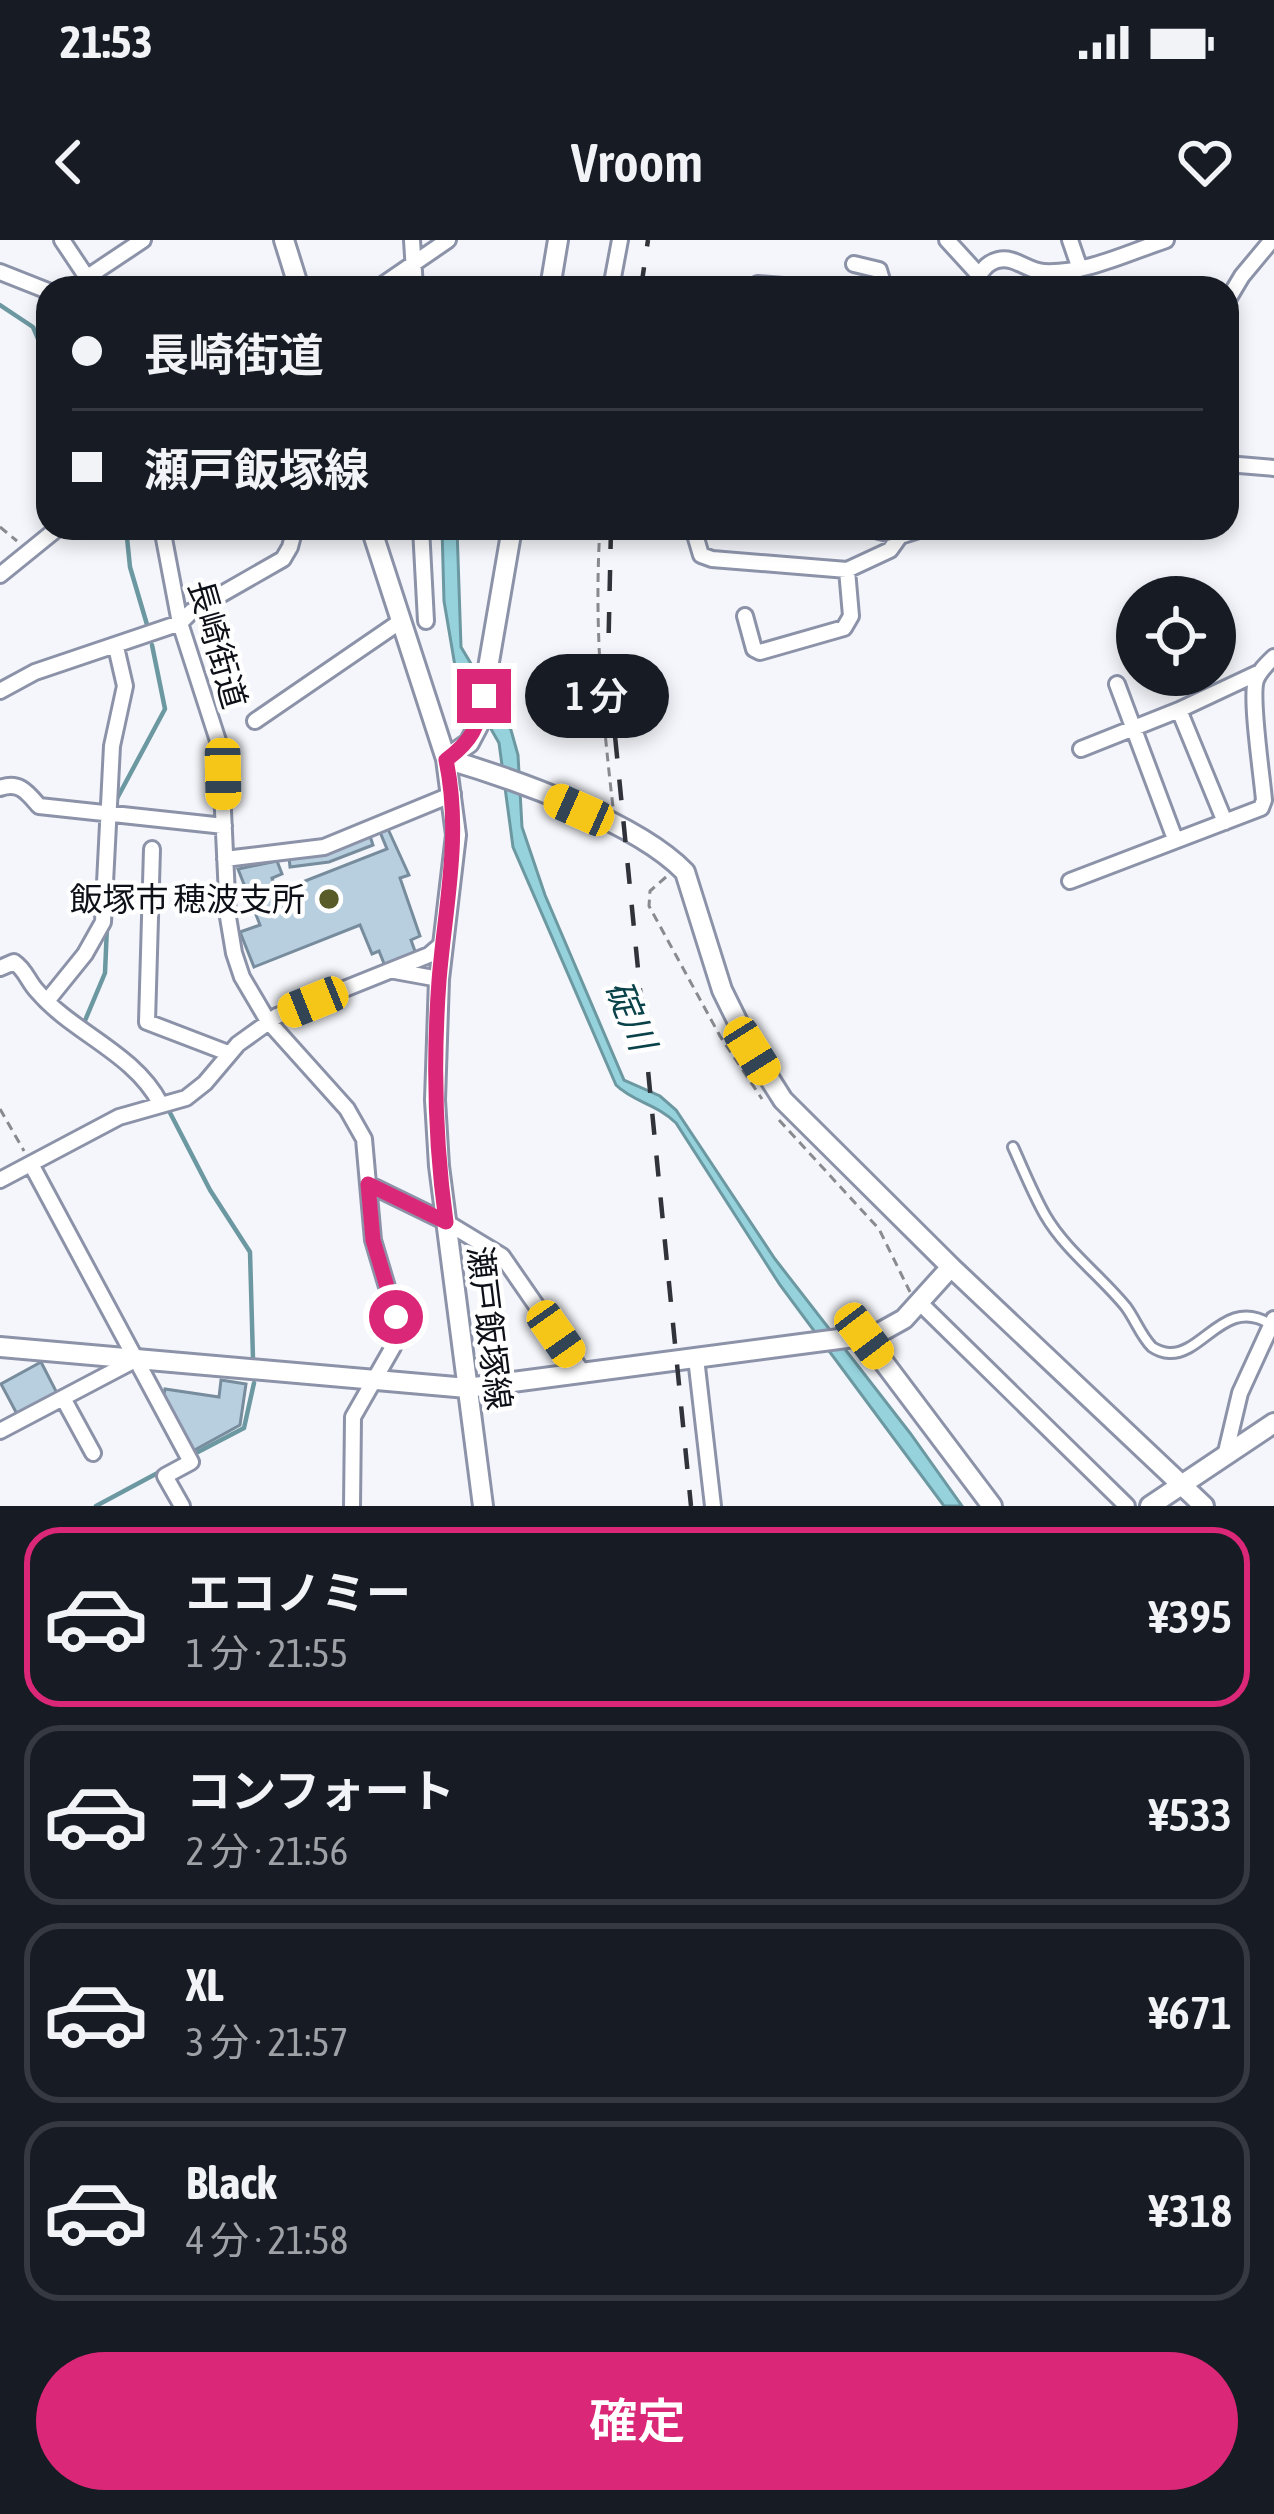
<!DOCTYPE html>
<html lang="ja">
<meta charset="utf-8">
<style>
:root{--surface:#171b24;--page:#242831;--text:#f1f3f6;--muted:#9ea1a6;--line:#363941;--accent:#db2777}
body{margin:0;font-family:"Asap Condensed","Noto Sans JP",sans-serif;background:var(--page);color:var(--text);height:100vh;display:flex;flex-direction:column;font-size:45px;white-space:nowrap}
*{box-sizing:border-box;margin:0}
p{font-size:39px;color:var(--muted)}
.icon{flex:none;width:66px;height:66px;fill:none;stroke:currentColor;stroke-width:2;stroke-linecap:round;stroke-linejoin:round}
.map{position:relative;height:1266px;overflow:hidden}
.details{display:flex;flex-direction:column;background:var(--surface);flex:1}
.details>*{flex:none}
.banner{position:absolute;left:36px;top:36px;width:1203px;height:264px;border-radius:36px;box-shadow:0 6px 18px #0003;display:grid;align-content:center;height:264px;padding:0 36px;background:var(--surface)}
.tools{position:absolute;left:1116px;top:336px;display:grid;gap:24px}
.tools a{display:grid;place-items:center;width:120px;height:120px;border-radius:50%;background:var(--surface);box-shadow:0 6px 18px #0003;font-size:60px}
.end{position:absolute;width:54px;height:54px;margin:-27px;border:15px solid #db2777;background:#fff;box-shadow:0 0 0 6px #fff}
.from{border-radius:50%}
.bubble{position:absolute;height:84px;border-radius:42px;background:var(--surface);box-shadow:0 6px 18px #0003;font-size:39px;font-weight:600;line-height:84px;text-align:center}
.car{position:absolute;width:36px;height:72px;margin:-36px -18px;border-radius:15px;box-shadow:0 0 9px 3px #0007;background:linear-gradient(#f5c518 24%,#345 0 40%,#f5c518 0 76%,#345 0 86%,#f5c518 0)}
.banner b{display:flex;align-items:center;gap:42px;height:114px;font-size:45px}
.banner b+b{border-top:3px solid var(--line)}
.banner i{width:30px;height:30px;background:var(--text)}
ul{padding:21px 0 0;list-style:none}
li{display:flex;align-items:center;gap:36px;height:180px;margin:0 24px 18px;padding:0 12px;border:6px solid var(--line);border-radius:36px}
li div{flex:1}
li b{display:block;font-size:45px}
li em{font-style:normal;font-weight:600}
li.on{border-color:var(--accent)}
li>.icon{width:108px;height:108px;stroke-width:1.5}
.button{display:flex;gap:24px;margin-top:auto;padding:24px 36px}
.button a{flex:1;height:138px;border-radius:72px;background:var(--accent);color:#fff;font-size:48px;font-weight:600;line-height:138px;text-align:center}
.status{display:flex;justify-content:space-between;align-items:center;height:84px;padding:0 60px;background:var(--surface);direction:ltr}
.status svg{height:33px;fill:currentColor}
header{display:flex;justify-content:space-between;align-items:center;height:156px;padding:0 36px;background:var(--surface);font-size:54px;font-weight:600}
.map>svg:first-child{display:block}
.water{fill:#95d2dc;stroke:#6c98a1;stroke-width:3}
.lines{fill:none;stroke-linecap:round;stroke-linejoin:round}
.stream{stroke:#6c98a1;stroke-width:4.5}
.building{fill:#b8cfe0;stroke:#778c9c;stroke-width:3}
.lane-casing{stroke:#8c93a9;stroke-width:14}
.street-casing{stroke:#8c93a9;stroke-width:20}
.secondary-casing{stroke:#8c93a9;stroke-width:24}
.path{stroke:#888a90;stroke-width:3;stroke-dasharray:9 6;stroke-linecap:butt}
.lane{stroke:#fff;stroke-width:8}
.street{stroke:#fff;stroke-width:14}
.secondary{stroke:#fff;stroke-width:18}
.rail{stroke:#31333a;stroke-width:4.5;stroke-dasharray:21 21;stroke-linecap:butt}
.route{stroke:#db2777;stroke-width:15}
.poi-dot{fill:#595c29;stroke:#fff;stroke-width:4.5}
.labels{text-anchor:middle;stroke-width:9;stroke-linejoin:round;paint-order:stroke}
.street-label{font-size:33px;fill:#0e1018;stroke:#fff}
.poi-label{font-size:33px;fill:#0e1018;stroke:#fff;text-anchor:end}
.water-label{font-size:36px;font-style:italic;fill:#0a424a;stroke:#fff}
</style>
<div class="status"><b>21:53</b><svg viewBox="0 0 49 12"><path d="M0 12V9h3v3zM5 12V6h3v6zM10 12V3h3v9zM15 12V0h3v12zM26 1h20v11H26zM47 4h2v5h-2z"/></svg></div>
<header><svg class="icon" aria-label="back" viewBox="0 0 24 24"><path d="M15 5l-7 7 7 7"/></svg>Vroom<svg class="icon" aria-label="heart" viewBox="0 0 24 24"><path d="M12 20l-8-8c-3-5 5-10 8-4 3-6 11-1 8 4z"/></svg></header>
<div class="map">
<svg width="1274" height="1266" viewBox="0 0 1274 1266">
<rect width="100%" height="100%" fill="#f5f6fb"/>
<!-- water -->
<path class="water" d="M 442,288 L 457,288 L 461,407 L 511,490 L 518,515 L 522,587 L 545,655 L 624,840 L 660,856 L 676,870 L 775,1019 L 910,1193 L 962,1266 L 944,1266 L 780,1045 L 676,883 C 657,864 633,862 616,845 L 513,607 L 499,503 L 455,426 L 444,361 Z"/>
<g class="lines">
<!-- stream -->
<path class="stream" d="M 0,65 L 33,87 L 48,122
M 126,288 L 130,327 L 148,388
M 113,566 L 165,469 L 152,405
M 84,783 L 105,733 L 107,686
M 166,865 L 210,950 L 250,1012 L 253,1119
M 198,1212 L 244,1188 L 254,1143
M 96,1266 L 165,1229"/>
</g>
<!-- building -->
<path class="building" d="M 388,589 L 409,635 L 400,638 L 420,696 L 411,700 L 416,714 L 385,726 L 379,711 L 372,714 L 360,685 L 254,727 L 240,692 L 260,685 L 238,629 L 277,621 L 282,634 L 272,638 L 277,652 L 387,609 L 380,592 Z
M 370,596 L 373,605 L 329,622 L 290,627 L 289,617 L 328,612 Z
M 41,1122 L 57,1153 L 17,1174 L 1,1144 Z
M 221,1140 L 246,1144 L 240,1185 L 191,1212 L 163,1159 L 165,1149 L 219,1157 Z"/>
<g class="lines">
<defs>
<path id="lane" d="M 1013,907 C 1023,929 1033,954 1045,975 C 1066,1011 1100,1035 1126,1067 C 1135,1079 1141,1096 1152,1107 C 1156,1110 1164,1113 1169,1113 C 1203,1115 1225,1056 1270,1084"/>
<path id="street" d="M 62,0 L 94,48
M 412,0 L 415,48
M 947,0 L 979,35
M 1070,0 L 1080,29
M 854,24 L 879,30 L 882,40 L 879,48
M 0,32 L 48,51
M 89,36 L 143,0
M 378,48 L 448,0
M 611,48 L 620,0
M 750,48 L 758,44 L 809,48
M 972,48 C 978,37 984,23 998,20 C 1015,16 1027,31 1044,32 C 1085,34 1127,13 1166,0
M 1227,61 L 1242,36 L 1272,0
M 1227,224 L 1274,228
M 162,288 L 180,383 L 220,507 L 228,677 L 234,713 L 242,737 L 268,781 L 347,869 L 364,899 L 373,1000 L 396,1077 L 393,1107 L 353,1177 L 352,1266
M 421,288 L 426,381
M 693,288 L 701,315 L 712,319 L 847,330
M 867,288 L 900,296 L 925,288
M 0,335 L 58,288
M 745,376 L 754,409 L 760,412 L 844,388 L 851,376 L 847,330 L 890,310 L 900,296
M 1117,444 L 1175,599
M 0,451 L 35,432 L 180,383 L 192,371 L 283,319 L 290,307 L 295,288
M 1179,470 L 1260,432
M 255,481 L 401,381
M 1081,509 L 1179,470 L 1225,582
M 0,548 C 19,541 27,552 39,566 L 224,586
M 152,609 L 147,782 L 228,813
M 225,619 L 324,607 L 453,554
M 1070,641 L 1261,568 L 1264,560 C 1262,536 1250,457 1256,440 C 1259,431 1267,424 1274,417
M 0,728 L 14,722 C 26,730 28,742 38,752 C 73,793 134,813 160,863
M 395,731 L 439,739
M 47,761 L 85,714 L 103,682 L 112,506 L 125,446 L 116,407
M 31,924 L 191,1222 L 165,1236 L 182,1266
M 0,940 L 119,877 L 186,858 L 205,843 L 238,804 L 277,776 L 429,715 L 443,703
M 368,944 L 446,982 L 502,1016 L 583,1133
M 920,1063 L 1127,1266
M 696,1118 L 713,1266
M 63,1158 L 93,1213
M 0,1191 L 135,1120
M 1226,1212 L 1240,1153 L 1274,1079"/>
<path id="secondary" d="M 284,0 L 299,48
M 550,48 L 558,0
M 371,288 L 446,519 C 514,539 637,582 685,632 L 722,750 L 752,811 L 783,860 L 951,1027 L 1204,1266
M 864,1096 L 992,1266
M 0,1107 L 467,1148 L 877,1094 L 904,1079 L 951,1027
M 483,1266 L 439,926 L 435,860 L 439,739 L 456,595 L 446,519 L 469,503 L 478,486 L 512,288
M 1150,1266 L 1274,1183"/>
</defs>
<!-- lane casing -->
<use href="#lane" class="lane-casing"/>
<!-- street casing -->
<use href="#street" class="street-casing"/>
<!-- secondary casing -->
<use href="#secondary" class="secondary-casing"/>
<!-- path -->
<path class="path" d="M 0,287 L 17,301
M 600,288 C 594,383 602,473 613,567
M 666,637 L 650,651 L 649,666 L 720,796 L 762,859
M 0,869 L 24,911
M 779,880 L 879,989 L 910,1052"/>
<!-- lane -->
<use href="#lane" class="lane"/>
<!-- street -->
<use href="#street" class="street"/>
<!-- secondary -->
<use href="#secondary" class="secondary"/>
<!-- rail -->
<path class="rail" d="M 641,48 L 648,0
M 611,288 L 608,425 L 691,1266"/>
</g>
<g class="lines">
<!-- route -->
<path class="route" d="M 396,1077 L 373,1000 L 368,944 L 446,982 C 435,902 433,822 439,741 C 445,666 462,595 446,520 C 472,501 478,487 484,456"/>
</g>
<!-- markers -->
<circle class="poi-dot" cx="329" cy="659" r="12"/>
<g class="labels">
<!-- street labels -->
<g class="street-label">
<text transform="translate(218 404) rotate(74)" y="12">長崎街道</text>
<text transform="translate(490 1088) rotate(83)" y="12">瀬戸飯塚線</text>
</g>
<!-- poi labels -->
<g class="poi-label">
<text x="305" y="671">飯塚市 穂波支所</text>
</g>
<!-- water labels -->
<g class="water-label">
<text transform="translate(631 775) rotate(67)" y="13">碇川</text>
</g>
</g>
</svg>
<div class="tools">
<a><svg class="icon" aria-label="locate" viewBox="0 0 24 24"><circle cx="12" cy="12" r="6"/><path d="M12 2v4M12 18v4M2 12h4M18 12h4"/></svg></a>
</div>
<i class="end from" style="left:396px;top:1077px"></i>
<i class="end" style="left:484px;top:456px"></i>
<div class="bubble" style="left:525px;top:414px;width:144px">1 分</div>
<i class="car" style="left:223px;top:534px;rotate:179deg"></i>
<i class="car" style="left:579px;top:570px;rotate:294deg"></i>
<i class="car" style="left:313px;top:762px;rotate:248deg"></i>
<i class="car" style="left:752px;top:811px;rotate:148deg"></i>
<i class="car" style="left:556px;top:1094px;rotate:145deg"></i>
<i class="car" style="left:864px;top:1096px;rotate:143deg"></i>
<div class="banner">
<b><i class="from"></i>長崎街道</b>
<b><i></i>瀬戸飯塚線</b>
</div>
</div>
<section class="details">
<ul>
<li class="on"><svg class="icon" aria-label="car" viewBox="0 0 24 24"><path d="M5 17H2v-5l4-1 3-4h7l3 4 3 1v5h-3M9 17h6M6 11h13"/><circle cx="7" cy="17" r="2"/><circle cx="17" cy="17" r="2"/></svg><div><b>エコノミー</b><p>1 分 · 21:55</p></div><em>¥395</em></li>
<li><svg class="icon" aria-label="car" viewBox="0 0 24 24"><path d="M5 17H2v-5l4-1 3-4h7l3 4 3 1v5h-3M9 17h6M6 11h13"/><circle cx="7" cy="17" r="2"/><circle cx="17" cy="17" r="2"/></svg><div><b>コンフォート</b><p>2 分 · 21:56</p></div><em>¥533</em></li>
<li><svg class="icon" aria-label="car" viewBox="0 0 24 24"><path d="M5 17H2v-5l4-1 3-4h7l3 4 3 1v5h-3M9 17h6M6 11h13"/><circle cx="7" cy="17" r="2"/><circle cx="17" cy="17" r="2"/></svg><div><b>XL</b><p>3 分 · 21:57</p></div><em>¥671</em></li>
<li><svg class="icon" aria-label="car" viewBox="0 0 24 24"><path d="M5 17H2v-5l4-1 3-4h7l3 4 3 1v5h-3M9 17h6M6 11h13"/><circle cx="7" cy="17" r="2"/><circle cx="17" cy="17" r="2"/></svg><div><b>Black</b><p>4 分 · 21:58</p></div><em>¥318</em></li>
</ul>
<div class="button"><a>確定</a></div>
</section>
